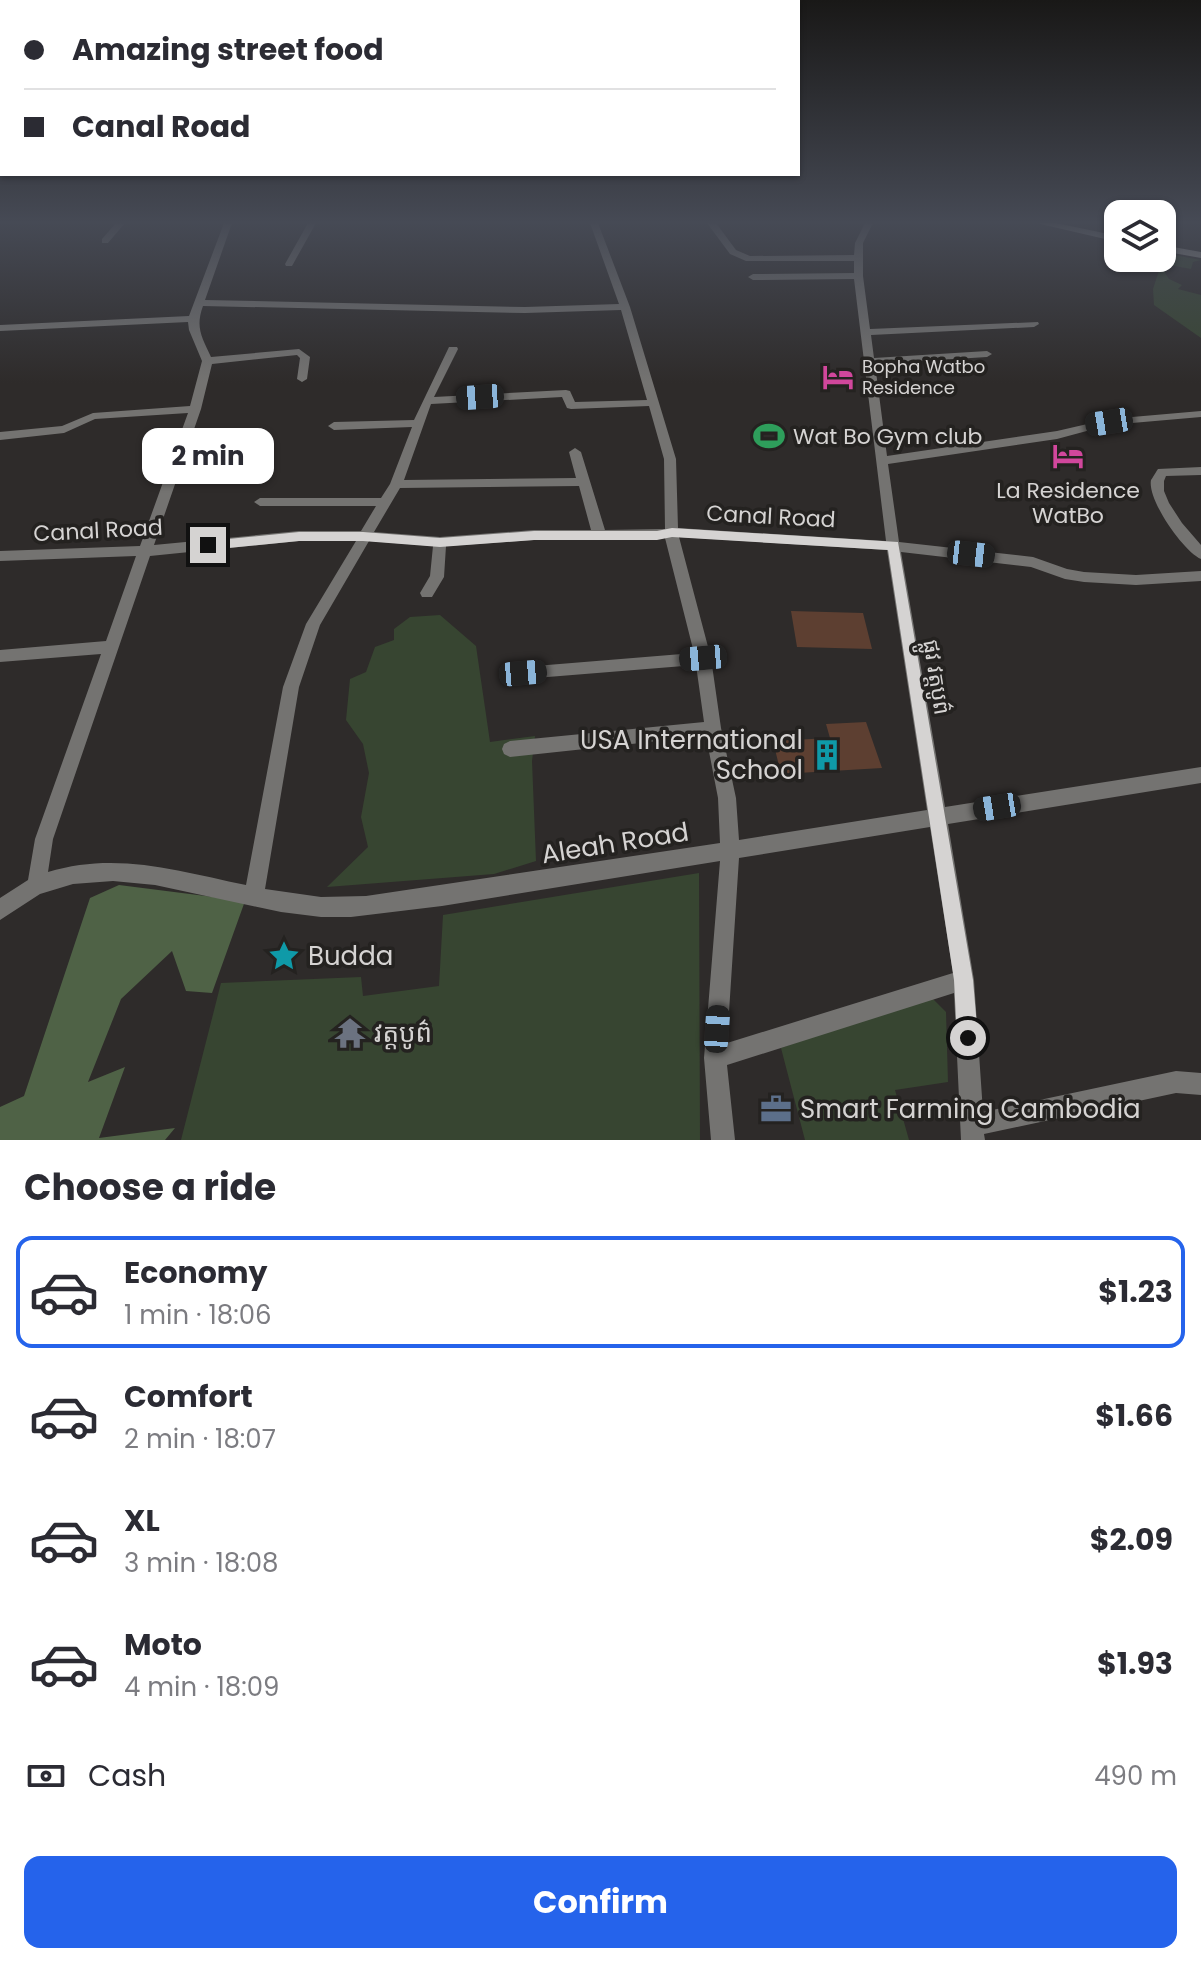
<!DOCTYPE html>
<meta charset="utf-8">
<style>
:root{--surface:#fff;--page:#f7f7f7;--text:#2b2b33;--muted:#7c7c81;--line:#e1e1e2;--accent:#2563eb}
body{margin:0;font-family:Poppins,"Noto Sans Khmer",sans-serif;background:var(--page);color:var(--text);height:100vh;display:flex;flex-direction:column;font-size:30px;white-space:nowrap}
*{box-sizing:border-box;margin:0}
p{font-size:26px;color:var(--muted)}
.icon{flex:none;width:44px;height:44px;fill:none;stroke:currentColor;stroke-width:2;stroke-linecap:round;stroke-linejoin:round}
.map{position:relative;height:1140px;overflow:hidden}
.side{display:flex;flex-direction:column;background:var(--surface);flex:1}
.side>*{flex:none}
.banner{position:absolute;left:0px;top:0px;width:800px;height:176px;box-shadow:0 2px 6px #0004;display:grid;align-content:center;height:176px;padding:0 24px;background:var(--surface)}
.controls{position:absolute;left:1104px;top:200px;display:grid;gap:16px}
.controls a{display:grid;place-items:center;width:72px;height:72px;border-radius:16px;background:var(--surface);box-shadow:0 2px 6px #0004;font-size:40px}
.end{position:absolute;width:36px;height:36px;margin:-18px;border:10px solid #d5d3d2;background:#111;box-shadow:0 0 0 4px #111}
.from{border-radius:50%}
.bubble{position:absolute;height:56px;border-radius:16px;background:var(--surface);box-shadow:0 2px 6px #0004;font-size:26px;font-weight:700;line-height:56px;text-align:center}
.car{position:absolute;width:24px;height:48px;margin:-24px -12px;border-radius:10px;box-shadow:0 0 6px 2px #0007;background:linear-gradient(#222 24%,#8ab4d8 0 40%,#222 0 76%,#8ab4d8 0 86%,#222 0)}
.banner b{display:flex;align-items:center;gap:28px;height:76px;font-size:30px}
.banner b+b{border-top:2px solid var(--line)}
.banner i{width:20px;height:20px;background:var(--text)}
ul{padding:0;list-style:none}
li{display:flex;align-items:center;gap:24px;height:112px;margin:0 16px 12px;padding:0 8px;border:4px solid transparent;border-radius:16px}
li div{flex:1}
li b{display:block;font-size:30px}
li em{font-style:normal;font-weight:700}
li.active{border-color:var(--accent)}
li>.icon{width:72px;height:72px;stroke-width:1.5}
h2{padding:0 24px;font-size:36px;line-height:96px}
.pay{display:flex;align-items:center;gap:20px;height:88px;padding:0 24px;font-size:30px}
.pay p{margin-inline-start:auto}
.action{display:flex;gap:16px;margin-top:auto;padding:16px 24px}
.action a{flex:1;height:92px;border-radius:16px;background:var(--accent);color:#fff;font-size:32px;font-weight:700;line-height:92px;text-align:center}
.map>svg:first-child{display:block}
.green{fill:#374531}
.forest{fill:#4f6246}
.building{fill:#5d3f31}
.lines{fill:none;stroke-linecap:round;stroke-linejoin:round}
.minor{fill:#747371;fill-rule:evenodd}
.secondary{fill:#9c9b99;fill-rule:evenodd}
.route{fill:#d5d3d2}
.labels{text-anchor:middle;stroke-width:7;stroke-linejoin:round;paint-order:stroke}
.far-poi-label{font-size:18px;fill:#d5d3d2;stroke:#242220;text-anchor:start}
.poi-label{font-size:22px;fill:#d5d3d2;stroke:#242220;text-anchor:start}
.street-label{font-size:22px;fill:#d5d3d2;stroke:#242220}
.near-poi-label{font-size:26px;fill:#d5d3d2;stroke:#242220;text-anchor:start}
.near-street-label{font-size:26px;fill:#d5d3d2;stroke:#242220}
</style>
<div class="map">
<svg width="1201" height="1140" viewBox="0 0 1201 1140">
<rect width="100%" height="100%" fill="#2e2b2a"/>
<!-- green -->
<path class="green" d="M 1169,254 L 1201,260 L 1193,262 L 1191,269 L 1169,265 L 1165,273 L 1169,279 L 1182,285 L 1178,289 L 1201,295 L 1201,338 L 1154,305 L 1153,289 L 1164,255 Z
M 440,615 L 476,646 L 490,742 L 535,736 L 532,761 L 536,861 L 494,874 L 327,887 L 368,847 L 361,817 L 369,773 L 363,744 L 346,720 L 350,679 L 366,672 L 375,647 L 394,640 L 394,629 L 410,617 Z
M 699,873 L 700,1140 L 181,1140 L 221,983 L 361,977 L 363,996 L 439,986 L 443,915 Z
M 930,996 L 946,1012 L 948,1082 L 895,1090 L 909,1140 L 805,1140 L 781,1048 Z"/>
<!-- forest -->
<path class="forest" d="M 119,885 L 245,901 L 212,993 L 186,991 L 172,951 L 121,999 L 88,1082 L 125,1067 L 99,1138 L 175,1128 L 165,1140 L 0,1140 L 0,1107 L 24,1096 L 90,898 Z"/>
<!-- building -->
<path class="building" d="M 791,611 L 863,613 L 872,649 L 797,647 Z
M 866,722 L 882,768 L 781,774 L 773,741 L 830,738 L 826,724 Z"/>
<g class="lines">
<!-- minor -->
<path class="minor" d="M 116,223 L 125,223 L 108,243 L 102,243 L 102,239 Z
M 224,223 L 232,223 L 205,300 L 525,307 L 619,304 L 590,223 L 598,223 L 630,307 L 676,459 L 678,528 L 886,541 L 854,279 L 753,280 L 748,277 L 753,274 L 854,273 L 854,261 L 746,261 L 730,254 L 707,223 L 716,223 L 736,250 L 750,256 L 854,255 L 855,243 L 865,223 L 873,223 L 863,243 L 863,276 L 870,329 L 1038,322 L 1039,324 L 1034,327 L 871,335 L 874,358 L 987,351 L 992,354 L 987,357 L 875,364 L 887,456 L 1057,431 L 1109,419 L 1201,411 L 1201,417 L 1109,425 L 1057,439 L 888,464 L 899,542 L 1033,557 L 1067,569 L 1084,572 L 1136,575 L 1201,571 L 1201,581 L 1136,585 L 1084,582 L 1065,579 L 1031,567 L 901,552 L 945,807 L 1201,767 L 1201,783 L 948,824 L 974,980 L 983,1112 L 1176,1071 L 1201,1073 L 1201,1095 L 1176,1093 L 984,1134 L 985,1140 L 961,1140 L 954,993 L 727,1065 L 735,1140 L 711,1140 L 704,1058 L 720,861 L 442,906 L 351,917 L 321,917 L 281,912 L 155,885 L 113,881 L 73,884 L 40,894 L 0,920 L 0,898 L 28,880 L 35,839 L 101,654 L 0,662 L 0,650 L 106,641 L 136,556 L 0,561 L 0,551 L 140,546 L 188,413 L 95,419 L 64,433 L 0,440 L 0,432 L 62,426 L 93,413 L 190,406 L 202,361 L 189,330 L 188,322 L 0,331 L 0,325 L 189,316 ZM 203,306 L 525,313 L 621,310 L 647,400 L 575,402 L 570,391 L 566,390 L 434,397 L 458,349 L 457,347 L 449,347 L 414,420 L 334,422 L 328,426 L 334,430 L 412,427 L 390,484 L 381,498 L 260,498 L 254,502 L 260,506 L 376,506 L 361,531 L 299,531 L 154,545 L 201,409 L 212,364 L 297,355 L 300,358 L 297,379 L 302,382 L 307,379 L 310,357 L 299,349 L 211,357 C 202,337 195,328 203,306 ZM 562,397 L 567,408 L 571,409 L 649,406 L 664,459 L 665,529 L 605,530 L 581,452 L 575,448 L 569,452 L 576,478 L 404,480 L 431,404 ZM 579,486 L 591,530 L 534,530 L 440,537 L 374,532 L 400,488 ZM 679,537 L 887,550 L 927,810 L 739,840 L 736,798 L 721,728 L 711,658 ZM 665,538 L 694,653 L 523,667 L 517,668 L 515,673 L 517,678 L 523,679 L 696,665 L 704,722 L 510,741 L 504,744 L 502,749 L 504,754 L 510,757 L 706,736 L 718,798 L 720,843 L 366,896 L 321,897 L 265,889 L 299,687 L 320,625 L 369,541 L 433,546 L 430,576 L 420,593 L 422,597 L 432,597 L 444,577 L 446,546 L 534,540 ZM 299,541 L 356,541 L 306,624 L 283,687 L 246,885 C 179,871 116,851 48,872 L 53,839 L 150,556 ZM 930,827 L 953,973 L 727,1043 L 739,858 Z
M 308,223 L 316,223 L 292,266 L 286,266 L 285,264 Z
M 1201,467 L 1201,475 L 1166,476 L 1164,481 L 1164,491 L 1169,503 L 1182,523 L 1201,545 L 1201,559 C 1184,552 1147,500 1151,480 C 1152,479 1157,470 1158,469 Z"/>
<!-- secondary -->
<path class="secondary" d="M 1036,223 L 1056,223 L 1118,236 L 1118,242 Z
M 1162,245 L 1201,252 L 1201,258 L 1162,251 Z"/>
</g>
<!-- sky -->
<linearGradient id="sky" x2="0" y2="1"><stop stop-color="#191817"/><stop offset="0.58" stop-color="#464a55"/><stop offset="1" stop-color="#464a55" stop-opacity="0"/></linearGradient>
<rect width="1201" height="383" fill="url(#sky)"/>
<!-- route -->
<path class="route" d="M 672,528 L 898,542 L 973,980 L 978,1038 L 975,1045 L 968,1048 L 960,1045 L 957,1038 L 954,980 L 888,550 L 672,537 L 657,540 L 534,540 L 440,547 L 363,541 L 299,541 L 208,550 L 201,545 L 208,541 L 299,532 L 363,532 L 440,538 L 534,531 L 657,531 Z"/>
<!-- icons -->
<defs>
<symbol id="hotel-bare" viewBox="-9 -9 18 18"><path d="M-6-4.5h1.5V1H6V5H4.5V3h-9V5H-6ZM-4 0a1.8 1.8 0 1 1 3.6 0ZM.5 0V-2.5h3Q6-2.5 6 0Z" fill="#d1479c" stroke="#242220" stroke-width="2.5" paint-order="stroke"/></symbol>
<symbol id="stadium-bare" viewBox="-9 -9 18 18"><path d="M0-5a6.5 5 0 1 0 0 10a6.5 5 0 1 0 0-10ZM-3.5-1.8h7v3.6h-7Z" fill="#2e9e5b" stroke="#242220" stroke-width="2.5" paint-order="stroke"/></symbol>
<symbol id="building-bare" viewBox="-9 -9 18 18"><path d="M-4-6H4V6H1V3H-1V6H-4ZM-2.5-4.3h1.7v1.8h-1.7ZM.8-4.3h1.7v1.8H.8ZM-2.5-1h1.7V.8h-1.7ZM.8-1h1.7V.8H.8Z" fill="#0f9aa8" stroke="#242220" stroke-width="2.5" paint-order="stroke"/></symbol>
<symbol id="sight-bare" viewBox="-9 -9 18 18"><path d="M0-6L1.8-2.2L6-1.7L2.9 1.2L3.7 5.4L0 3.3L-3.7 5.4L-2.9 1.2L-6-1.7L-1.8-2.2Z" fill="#0f9aa8" stroke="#242220" stroke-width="2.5" paint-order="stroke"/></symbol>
<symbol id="temple-bare" viewBox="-9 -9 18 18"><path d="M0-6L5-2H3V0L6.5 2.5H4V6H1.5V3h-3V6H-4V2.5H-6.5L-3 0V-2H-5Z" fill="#6b7280" stroke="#242220" stroke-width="2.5" paint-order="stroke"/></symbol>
<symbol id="office-bare" viewBox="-9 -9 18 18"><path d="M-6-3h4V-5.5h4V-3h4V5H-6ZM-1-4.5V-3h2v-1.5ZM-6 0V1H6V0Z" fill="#5c6f8a" stroke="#242220" stroke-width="2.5" paint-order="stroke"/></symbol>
</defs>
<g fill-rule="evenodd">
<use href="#hotel-bare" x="816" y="355" width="44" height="44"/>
<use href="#stadium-bare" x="747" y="414" width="44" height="44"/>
<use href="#hotel-bare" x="1046" y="434" width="44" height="44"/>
<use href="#building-bare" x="805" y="733" width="44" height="44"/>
<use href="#sight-bare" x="262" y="934" width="44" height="44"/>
<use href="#temple-bare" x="328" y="1011" width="44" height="44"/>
<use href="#office-bare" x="754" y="1087" width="44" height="44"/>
</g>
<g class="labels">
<!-- far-poi labels -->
<g class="far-poi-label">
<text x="862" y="373">Bopha Watbo<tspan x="862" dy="21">Residence</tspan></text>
</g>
<!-- poi labels -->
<g class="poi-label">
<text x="793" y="444">Wat Bo Gym club</text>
<text x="1068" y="498" text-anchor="middle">La Residence<tspan x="1068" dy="25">WatBo</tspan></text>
</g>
<!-- street labels -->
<g class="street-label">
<text transform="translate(771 516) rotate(3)" y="8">Canal Road</text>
<text transform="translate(98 530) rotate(-3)" y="8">Canal Road</text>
<text transform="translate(937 677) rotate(81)" y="8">ផ្លូវ វត្តបូព៌</text>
</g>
<!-- near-poi labels -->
<g class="near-poi-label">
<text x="803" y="749" text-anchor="end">USA International<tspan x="803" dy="30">School</tspan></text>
<text x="308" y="965">Budda</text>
<text x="374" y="1042">វត្តបូព៌</text>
<text x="800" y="1118">Smart Farming Cambodia</text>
</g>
<!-- near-street labels -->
<g class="near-street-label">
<text transform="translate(615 843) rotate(-9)" y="9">Aleah Road</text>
</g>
</g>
</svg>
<div class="controls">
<a><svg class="icon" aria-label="layers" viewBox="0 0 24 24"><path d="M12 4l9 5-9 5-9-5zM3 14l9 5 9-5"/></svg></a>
</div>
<i class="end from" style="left:968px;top:1038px"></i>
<i class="end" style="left:208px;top:545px"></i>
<div class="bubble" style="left:142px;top:428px;width:132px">2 min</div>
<i class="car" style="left:480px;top:397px;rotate:266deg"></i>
<i class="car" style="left:1109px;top:422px;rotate:261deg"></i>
<i class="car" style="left:971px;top:554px;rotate:96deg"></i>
<i class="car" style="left:703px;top:658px;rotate:265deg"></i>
<i class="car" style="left:523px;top:673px;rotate:85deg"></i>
<i class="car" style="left:997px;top:807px;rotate:261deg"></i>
<i class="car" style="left:717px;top:1029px;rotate:4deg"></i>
<div class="banner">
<b><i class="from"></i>Amazing street food</b>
<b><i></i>Canal Road</b>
</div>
</div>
<section class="side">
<h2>Choose a ride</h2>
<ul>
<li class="active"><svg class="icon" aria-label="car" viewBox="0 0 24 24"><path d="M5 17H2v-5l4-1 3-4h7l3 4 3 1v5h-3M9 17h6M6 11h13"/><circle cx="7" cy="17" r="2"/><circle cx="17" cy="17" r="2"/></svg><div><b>Economy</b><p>1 min · 18:06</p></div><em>$1.23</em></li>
<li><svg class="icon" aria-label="car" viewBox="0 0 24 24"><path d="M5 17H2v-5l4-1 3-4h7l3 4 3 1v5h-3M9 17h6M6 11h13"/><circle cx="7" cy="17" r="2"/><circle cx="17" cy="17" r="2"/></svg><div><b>Comfort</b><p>2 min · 18:07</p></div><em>$1.66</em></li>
<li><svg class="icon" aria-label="car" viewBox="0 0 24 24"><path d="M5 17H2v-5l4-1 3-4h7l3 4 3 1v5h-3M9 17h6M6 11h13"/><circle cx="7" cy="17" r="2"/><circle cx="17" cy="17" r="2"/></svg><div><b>XL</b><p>3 min · 18:08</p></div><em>$2.09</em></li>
<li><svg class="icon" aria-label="car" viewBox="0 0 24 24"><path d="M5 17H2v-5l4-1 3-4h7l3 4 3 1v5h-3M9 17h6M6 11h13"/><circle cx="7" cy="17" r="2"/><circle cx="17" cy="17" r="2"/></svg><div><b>Moto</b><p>4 min · 18:09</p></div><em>$1.93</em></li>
</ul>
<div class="pay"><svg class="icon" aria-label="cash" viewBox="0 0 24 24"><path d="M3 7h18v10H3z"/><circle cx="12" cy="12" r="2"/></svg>Cash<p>490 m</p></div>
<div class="action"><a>Confirm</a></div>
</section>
